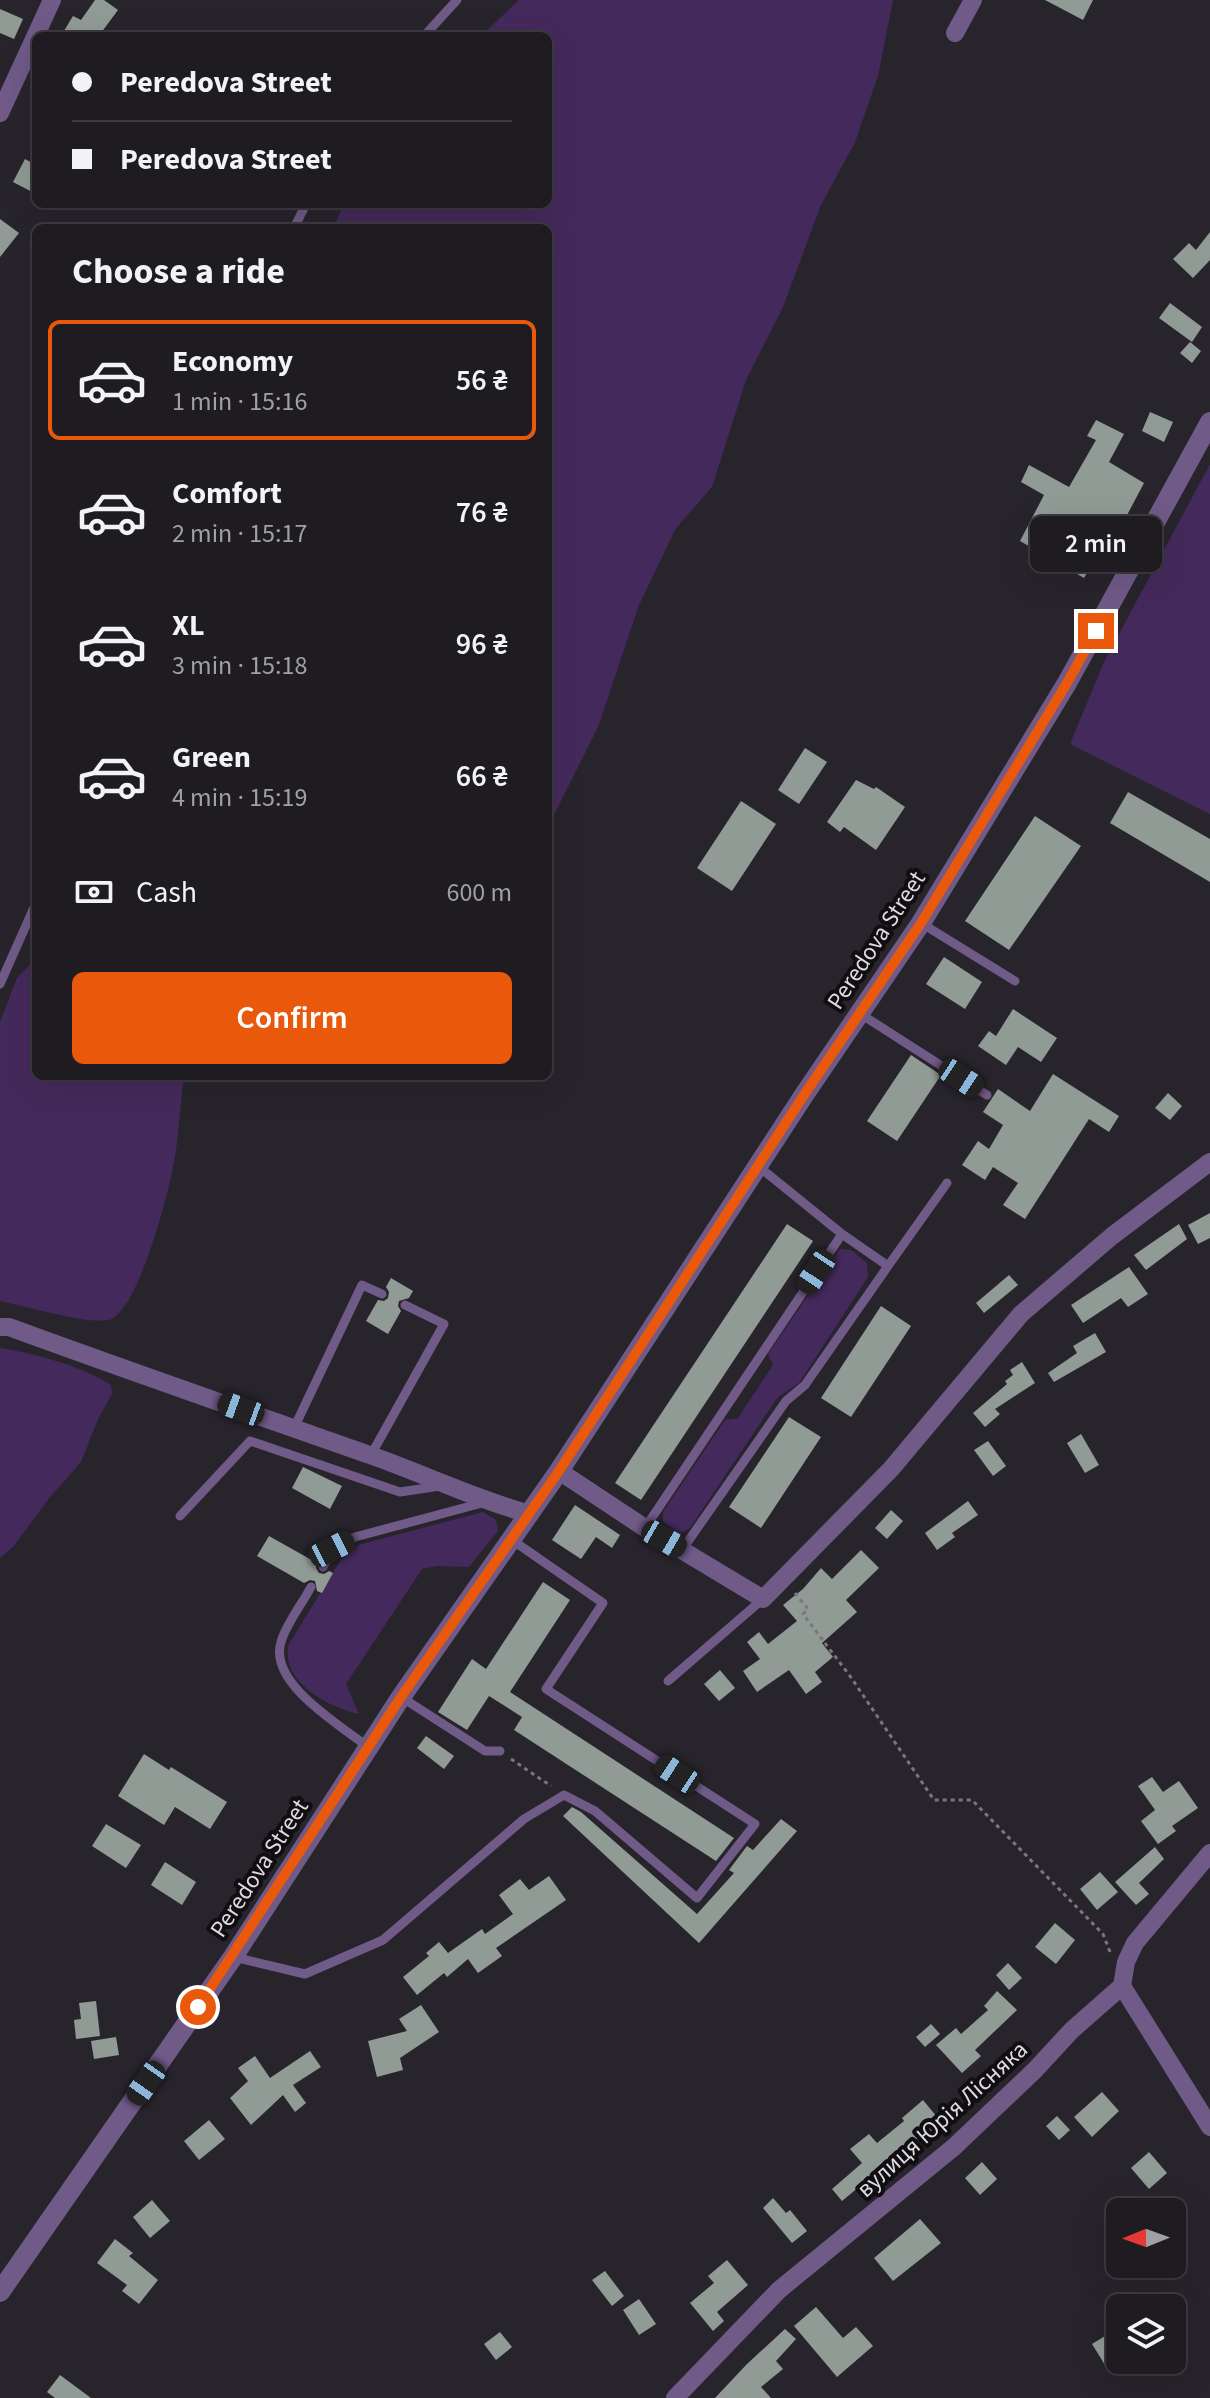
<!DOCTYPE html>
<meta charset="utf-8">
<style>
:root{--surface:#1e1b21;--page:#2b282e;--text:#f1f3f6;--muted:#a1a1a5;--line:#3c393f;--accent:#ea580c}
body{margin:0;font-family:"Source Sans 3",sans-serif;background:var(--page);color:var(--text);height:100vh;display:flex;flex-direction:column;font-size:30px;white-space:nowrap}
*{box-sizing:border-box;margin:0}
p{font-size:26px;color:var(--muted)}
.icon{flex:none;width:44px;height:44px;fill:none;stroke:currentColor;stroke-width:2;stroke-linecap:round;stroke-linejoin:round}
.map{position:relative;flex:1;overflow:hidden}
.details{position:absolute;left:32px;top:224px;width:520px;height:856px;display:flex;flex-direction:column;background:var(--surface);border-radius:12px;box-shadow:0 8px 32px #0002,0 0 0 2px var(--line)}
.details>*{flex:none}
.banner{position:absolute;left:32px;top:32px;width:520px;height:176px;border-radius:12px;box-shadow:0 8px 32px #0002,0 0 0 2px var(--line);display:grid;align-content:center;height:176px;padding:0 40px;background:var(--surface)}
.needle{width:52px;rotate:269deg}
.controls{position:absolute;left:1106px;top:2198px;display:grid;gap:16px}
.controls a{display:grid;place-items:center;width:80px;height:80px;border-radius:12px;background:var(--surface);box-shadow:0 8px 32px #0002,0 0 0 2px var(--line);font-size:40px}
.end{position:absolute;width:36px;height:36px;margin:-18px;border:10px solid #ea580c;background:#fff;box-shadow:0 0 0 4px #fff}
.from{border-radius:50%}
.bubble{position:absolute;height:56px;border-radius:12px;background:var(--surface);box-shadow:0 8px 32px #0002,0 0 0 2px var(--line);font-size:26px;font-weight:600;line-height:56px;text-align:center}
.car{position:absolute;width:24px;height:48px;margin:-24px -12px;border-radius:10px;box-shadow:0 0 6px 2px #0007;background:linear-gradient(#222 24%,#8ab4d8 0 40%,#222 0 76%,#8ab4d8 0 86%,#222 0)}
.banner b{display:flex;align-items:center;gap:28px;height:76px;font-size:30px}
.banner b+b{border-top:2px solid var(--line)}
.banner i{width:20px;height:20px;background:var(--text)}
ul{padding:0;list-style:none}
li{display:flex;align-items:center;gap:24px;height:120px;margin:0 16px 12px;padding:0 24px;border:4px solid transparent;border-radius:12px}
li div{flex:1}
li b{display:block;font-size:30px}
li em{font-style:normal;font-weight:600}
li.selected{border-color:var(--accent)}
li>.icon{width:72px;height:72px;stroke-width:1.5}
h2{padding:0 40px;font-size:36px;line-height:96px}
.pay{display:flex;align-items:center;gap:20px;height:88px;padding:0 40px;font-size:30px}
.pay p{margin-inline-start:auto}
.cta{display:flex;gap:16px;margin-top:auto;padding:16px 40px}
.cta a{flex:1;height:92px;border-radius:12px;background:var(--accent);color:#fff;font-size:32px;font-weight:600;line-height:92px;text-align:center}
.map>svg:first-child{display:block}
.green{fill:#442a5c}
.building{fill:#909b96}
.lines{fill:none;stroke-linecap:round;stroke-linejoin:round}
.path{stroke:#79767d;stroke-width:3;stroke-dasharray:4 4;stroke-linecap:butt}
.service{stroke:#705a88;stroke-width:9}
.minor{stroke:#705a88;stroke-width:18}
.tertiary{stroke:#705a88;stroke-width:20}
.route{stroke:#ea580c;stroke-width:10}
.labels{text-anchor:middle;stroke-width:8;stroke-linejoin:round;paint-order:stroke}
.street-label{font-size:24px;fill:#dedce1;stroke:#100e11}
</style>
<div class="map">
<svg width="1210" height="2398" viewBox="0 0 1210 2398">
<rect width="100%" height="100%" fill="#28242c"/>
<!-- green -->
<path class="green" d="M 519,0 L 893,0 L 878,76 L 855,142 L 821,205 L 783,307 L 746,380 L 712,487 L 676,528 L 639,605 L 598,727 L 548,827 L 548,228 L 333,228 L 344,204 L 548,204 L 548,36 L 481,36 Z
M 1210,464 L 1210,814 L 1070,744 L 1104,662 Z
M 36,958 L 36,1076 L 184,1076 C 180,1106 179,1137 173,1167 C 168,1195 137,1315 108,1320 C 84,1324 26,1306 0,1301 L 0,1022 L 17,978 Z
M 840,1249 L 851,1250 L 867,1263 L 868,1277 L 799,1383 L 777,1398 L 690,1528 L 680,1534 L 663,1522 L 663,1512 L 725,1420 L 738,1418 L 773,1365 L 768,1354 Z
M 0,1348 C 37,1354 78,1365 110,1384 L 113,1392 L 98,1419 L 81,1462 L 50,1497 L 13,1547 L 0,1558 Z
M 483,1512 L 496,1520 L 498,1531 L 469,1567 L 437,1566 L 422,1569 L 346,1684 L 359,1714 C 328,1707 279,1681 289,1644 L 340,1561 L 358,1545 Z"/>
<!-- building -->
<path class="building" d="M 95,0 L 104,0 L 118,10 L 101,33 L 106,36 L 61,36 L 73,16 L 81,20 Z
M 1045,0 L 1093,0 L 1083,20 Z
M 0,9 L 23,19 L 14,39 L 0,33 Z
M 25,159 L 36,165 L 36,194 L 13,182 Z
M 0,219 L 19,233 L 0,257 Z
M 1210,232 L 1210,260 L 1193,278 L 1173,259 L 1189,243 L 1196,250 Z
M 1170,303 L 1202,327 L 1192,342 L 1159,318 Z
M 1190,342 L 1201,351 L 1192,363 L 1180,353 Z
M 1150,412 L 1173,422 L 1164,442 L 1142,431 Z
M 1096,420 L 1124,434 L 1109,462 L 1144,483 L 1117,534 L 1111,531 L 1084,578 L 1020,541 L 1044,495 L 1021,482 L 1029,465 L 1069,487 L 1096,440 L 1087,436 Z
M 805,748 L 827,762 L 799,804 L 778,790 Z
M 856,780 L 874,789 L 876,787 L 905,807 L 876,850 L 844,827 L 840,832 L 827,822 Z
M 1128,792 L 1210,839 L 1210,882 L 1110,823 Z
M 741,801 L 776,824 L 732,891 L 697,868 Z
M 1035,816 L 1081,846 L 1009,950 L 965,921 Z
M 944,957 L 982,982 L 965,1009 L 926,984 Z
M 1013,1009 L 1057,1038 L 1041,1062 L 1018,1047 L 1006,1065 L 978,1046 L 989,1031 L 996,1036 Z
M 911,1055 L 941,1075 L 897,1141 L 867,1121 Z
M 1053,1074 L 1119,1116 L 1109,1132 L 1089,1119 L 1025,1219 L 1003,1205 L 1018,1183 L 993,1167 L 985,1180 L 962,1165 L 978,1141 L 989,1149 L 1003,1125 L 983,1112 L 998,1089 L 1030,1111 Z
M 1168,1093 L 1182,1106 L 1170,1120 L 1155,1108 Z
M 1210,1213 L 1210,1238 L 1198,1244 L 1188,1225 Z
M 787,1224 L 813,1241 L 641,1500 L 615,1483 Z
M 1179,1224 L 1187,1239 L 1146,1270 L 1134,1255 Z
M 1129,1267 L 1148,1294 L 1128,1307 L 1121,1298 L 1083,1323 L 1071,1305 Z
M 1009,1275 L 1018,1285 L 984,1313 L 976,1303 Z
M 391,1278 L 413,1291 L 409,1298 L 399,1301 L 398,1306 L 401,1311 L 388,1334 L 366,1321 L 378,1300 L 384,1301 L 388,1298 L 389,1292 L 386,1287 Z
M 881,1306 L 911,1326 L 851,1417 L 821,1398 Z
M 1095,1333 L 1106,1352 L 1054,1382 L 1048,1373 L 1077,1353 L 1073,1346 Z
M 1022,1362 L 1035,1383 L 995,1409 L 1000,1414 L 985,1427 L 973,1413 L 1007,1384 L 1005,1381 L 1013,1375 L 1010,1370 Z
M 789,1417 L 821,1437 L 761,1528 L 729,1507 Z
M 1081,1434 L 1099,1465 L 1085,1473 L 1067,1443 Z
M 988,1441 L 1006,1466 L 993,1476 L 974,1450 Z
M 303,1467 L 342,1486 L 330,1509 L 292,1488 Z
M 968,1501 L 978,1515 L 952,1533 L 955,1537 L 937,1550 L 925,1533 Z
M 575,1505 L 620,1535 L 612,1548 L 596,1537 L 581,1559 L 552,1540 Z
M 891,1510 L 903,1521 L 887,1539 L 875,1528 Z
M 269,1536 L 317,1563 L 316,1568 L 319,1573 L 324,1574 L 329,1571 L 333,1573 L 322,1593 L 317,1591 L 315,1581 L 310,1580 L 304,1583 L 257,1556 Z
M 861,1550 L 879,1568 L 846,1600 L 857,1612 L 822,1643 L 833,1657 L 815,1672 L 822,1682 L 806,1694 L 789,1670 L 757,1692 L 743,1671 L 760,1659 L 747,1642 L 759,1632 L 768,1644 L 797,1621 L 783,1605 L 803,1589 L 821,1568 L 832,1579 Z
M 543,1582 L 570,1600 L 510,1692 L 734,1838 L 716,1861 L 514,1730 L 522,1717 L 489,1696 L 467,1730 L 438,1712 L 472,1659 L 486,1669 Z
M 720,1670 L 735,1688 L 719,1701 L 704,1684 Z
M 426,1736 L 454,1756 L 444,1769 L 417,1748 Z
M 144,1754 L 169,1770 L 171,1767 L 227,1802 L 210,1829 L 175,1807 L 164,1825 L 118,1796 Z
M 1152,1777 L 1163,1792 L 1179,1781 L 1198,1808 L 1172,1826 L 1176,1831 L 1158,1844 L 1141,1821 L 1155,1810 L 1138,1786 Z
M 572,1807 L 581,1812 L 697,1914 L 734,1873 L 729,1870 L 747,1846 L 753,1850 L 781,1819 L 797,1831 L 699,1943 L 563,1816 Z
M 106,1824 L 141,1845 L 126,1868 L 92,1846 Z
M 1155,1847 L 1164,1859 L 1139,1883 L 1149,1894 L 1136,1905 L 1115,1882 Z
M 165,1862 L 196,1882 L 182,1905 L 151,1885 Z
M 1100,1872 L 1118,1892 L 1097,1910 L 1080,1889 Z
M 549,1876 L 566,1900 L 496,1948 L 502,1956 L 478,1973 L 468,1959 L 447,1977 L 444,1973 L 417,1995 L 403,1977 L 429,1956 L 426,1953 L 439,1942 L 448,1953 L 482,1929 L 485,1934 L 513,1914 L 499,1895 L 520,1879 L 529,1890 Z
M 1055,1923 L 1075,1940 L 1056,1964 L 1035,1947 Z
M 1008,1963 L 1022,1978 L 1009,1990 L 996,1975 Z
M 997,1991 L 1017,2010 L 975,2050 L 981,2056 L 962,2073 L 936,2045 L 956,2028 L 961,2034 L 988,2010 L 984,2006 Z
M 96,2001 L 100,2036 L 76,2039 L 74,2020 L 81,2019 L 79,2003 Z
M 421,2005 L 439,2032 L 400,2058 L 403,2070 L 377,2077 L 368,2041 L 407,2031 L 399,2019 Z
M 931,2024 L 940,2034 L 925,2047 L 916,2037 Z
M 116,2037 L 119,2055 L 94,2059 L 91,2041 Z
M 310,2051 L 321,2067 L 293,2085 L 306,2103 L 295,2112 L 283,2095 L 251,2125 L 230,2098 L 248,2081 L 238,2068 L 255,2056 L 270,2078 Z
M 1102,2092 L 1119,2111 L 1092,2137 L 1074,2117 Z
M 923,2100 L 942,2123 L 922,2141 L 919,2137 L 842,2201 L 832,2189 L 862,2163 L 850,2149 L 869,2134 L 877,2143 L 904,2121 L 902,2118 Z
M 1057,2116 L 1070,2130 L 1059,2140 L 1046,2126 Z
M 209,2120 L 225,2139 L 199,2160 L 184,2141 Z
M 1149,2152 L 1167,2173 L 1149,2189 L 1131,2168 Z
M 982,2162 L 997,2179 L 980,2195 L 965,2178 Z
M 773,2198 L 786,2213 L 790,2210 L 807,2231 L 792,2243 L 763,2208 Z
M 152,2200 L 170,2221 L 150,2238 L 133,2217 Z
M 920,2219 L 941,2243 L 893,2281 L 874,2258 Z
M 115,2239 L 133,2253 L 129,2256 L 158,2280 L 139,2304 L 122,2291 L 127,2285 L 97,2263 Z
M 727,2260 L 748,2285 L 717,2312 L 724,2321 L 713,2331 L 690,2303 L 714,2283 L 708,2276 Z
M 605,2271 L 624,2296 L 612,2306 L 592,2280 Z
M 639,2299 L 656,2324 L 639,2335 L 623,2310 Z
M 816,2307 L 843,2338 L 856,2327 L 873,2346 L 837,2377 L 794,2326 Z
M 1120,2327 L 1120,2355 L 1105,2365 L 1092,2344 Z
M 785,2329 L 796,2339 L 776,2361 L 783,2369 L 761,2387 L 771,2398 L 715,2398 L 747,2364 Z
M 500,2332 L 512,2347 L 496,2360 L 484,2344 Z
M 60,2375 L 91,2398 L 55,2398 L 47,2392 Z"/>
<g class="lines">
<!-- path -->
<path class="path" d="M 795,1593 L 808,1609 L 803,1614 L 850,1676 L 934,1800 L 972,1800 L 1103,1934 L 1110,1952
M 511,1759 L 551,1786"/>
<!-- service -->
<path class="service" d="M 424,36 L 457,0
M 294,228 L 306,204
M 921,923 L 1015,981
M 0,984 L 36,903
M 859,1013 L 987,1095
M 888,1266 L 947,1183
M 294,1428 L 362,1285 L 382,1294
M 371,1455 L 444,1324 L 405,1305
M 180,1516 L 250,1441 L 400,1492 L 440,1486
M 645,1528 L 842,1234
M 682,1550 L 786,1401 L 805,1385 L 888,1266 L 842,1234 L 758,1166
M 323,1567 L 332,1549 L 355,1537 L 486,1502
M 311,1587 C 302,1604 286,1624 281,1642 C 268,1683 340,1725 368,1747
M 668,1681 L 763,1599
M 401,1697 L 485,1751 L 500,1751
M 234,1957 L 305,1974 L 383,1940 L 524,1819 L 564,1795 L 595,1811 L 697,1898 L 755,1824 L 546,1689 L 603,1603 L 512,1540"/>
<!-- minor -->
<path class="minor" d="M 955,33 L 973,0
M 0,113 L 52,0
M 0,1327 L 9,1327 C 129,1371 250,1413 370,1455 C 424,1474 475,1499 530,1514
M 559,1471 L 645,1528 L 763,1599 L 891,1469 L 1021,1314 L 1112,1236 L 1210,1162
M 1122,1986 L 1210,2127
M 675,2398 L 779,2290 L 954,2147 L 1035,2070 L 1072,2030 L 1122,1986 L 1126,1962 L 1135,1943 L 1210,1853"/>
<!-- tertiary -->
<path class="tertiary" d="M 0,2292 L 233,1957 L 401,1697 L 559,1471 L 804,1095 L 921,923 L 1067,683 L 1210,422"/>
</g>
<g class="lines">
<!-- route -->
<path class="route" d="M 198,2007 L 401,1697 L 559,1471 L 804,1095 L 921,923 L 1067,683 L 1096,631"/>
</g>
<g class="labels">
<!-- street labels -->
<g class="street-label">
<text transform="translate(876 940) rotate(-57)" y="8">Peredova Street</text>
<text transform="translate(259 1868) rotate(-57)" y="8">Peredova Street</text>
<text transform="translate(942 2119) rotate(-42)" y="8">вулиця Юрія Лісняка</text>
</g>
</g>
</svg>
<div class="controls">
<a><svg class="needle" viewBox="-14 -14 28 28"><path d="M0-13l5 13h-10z" fill="#e53935"/><path d="M0 13l5-13h-10z" fill="#a1a1a5"/></svg></a>
<a><svg class="icon" aria-label="layers" viewBox="0 0 24 24"><path d="M12 4l9 5-9 5-9-5zM3 14l9 5 9-5"/></svg></a>
</div>
<i class="end from" style="left:198px;top:2007px"></i>
<i class="end" style="left:1096px;top:631px"></i>
<div class="bubble" style="left:1030px;top:516px;width:132px">2 min</div>
<i class="car" style="left:961px;top:1078px;rotate:123deg"></i>
<i class="car" style="left:816px;top:1272px;rotate:213deg"></i>
<i class="car" style="left:241px;top:1409px;rotate:290deg"></i>
<i class="car" style="left:664px;top:1539px;rotate:120deg"></i>
<i class="car" style="left:332px;top:1549px;rotate:63deg"></i>
<i class="car" style="left:677px;top:1774px;rotate:303deg"></i>
<i class="car" style="left:146px;top:2083px;rotate:215deg"></i>
<div class="banner">
<b><i class="from"></i>Peredova Street</b>
<b><i></i>Peredova Street</b>
</div>
<section class="details">
<h2>Choose a ride</h2>
<ul>
<li class="selected"><svg class="icon" aria-label="car" viewBox="0 0 24 24"><path d="M5 17H2v-5l4-1 3-4h7l3 4 3 1v5h-3M9 17h6M6 11h13"/><circle cx="7" cy="17" r="2"/><circle cx="17" cy="17" r="2"/></svg><div><b>Economy</b><p>1 min · 15:16</p></div><em>56 ₴</em></li>
<li><svg class="icon" aria-label="car" viewBox="0 0 24 24"><path d="M5 17H2v-5l4-1 3-4h7l3 4 3 1v5h-3M9 17h6M6 11h13"/><circle cx="7" cy="17" r="2"/><circle cx="17" cy="17" r="2"/></svg><div><b>Comfort</b><p>2 min · 15:17</p></div><em>76 ₴</em></li>
<li><svg class="icon" aria-label="car" viewBox="0 0 24 24"><path d="M5 17H2v-5l4-1 3-4h7l3 4 3 1v5h-3M9 17h6M6 11h13"/><circle cx="7" cy="17" r="2"/><circle cx="17" cy="17" r="2"/></svg><div><b>XL</b><p>3 min · 15:18</p></div><em>96 ₴</em></li>
<li><svg class="icon" aria-label="car" viewBox="0 0 24 24"><path d="M5 17H2v-5l4-1 3-4h7l3 4 3 1v5h-3M9 17h6M6 11h13"/><circle cx="7" cy="17" r="2"/><circle cx="17" cy="17" r="2"/></svg><div><b>Green</b><p>4 min · 15:19</p></div><em>66 ₴</em></li>
</ul>
<div class="pay"><svg class="icon" aria-label="cash" viewBox="0 0 24 24"><path d="M3 7h18v10H3z"/><circle cx="12" cy="12" r="2"/></svg>Cash<p>600 m</p></div>
<div class="cta"><a>Confirm</a></div>
</section>
</div>
